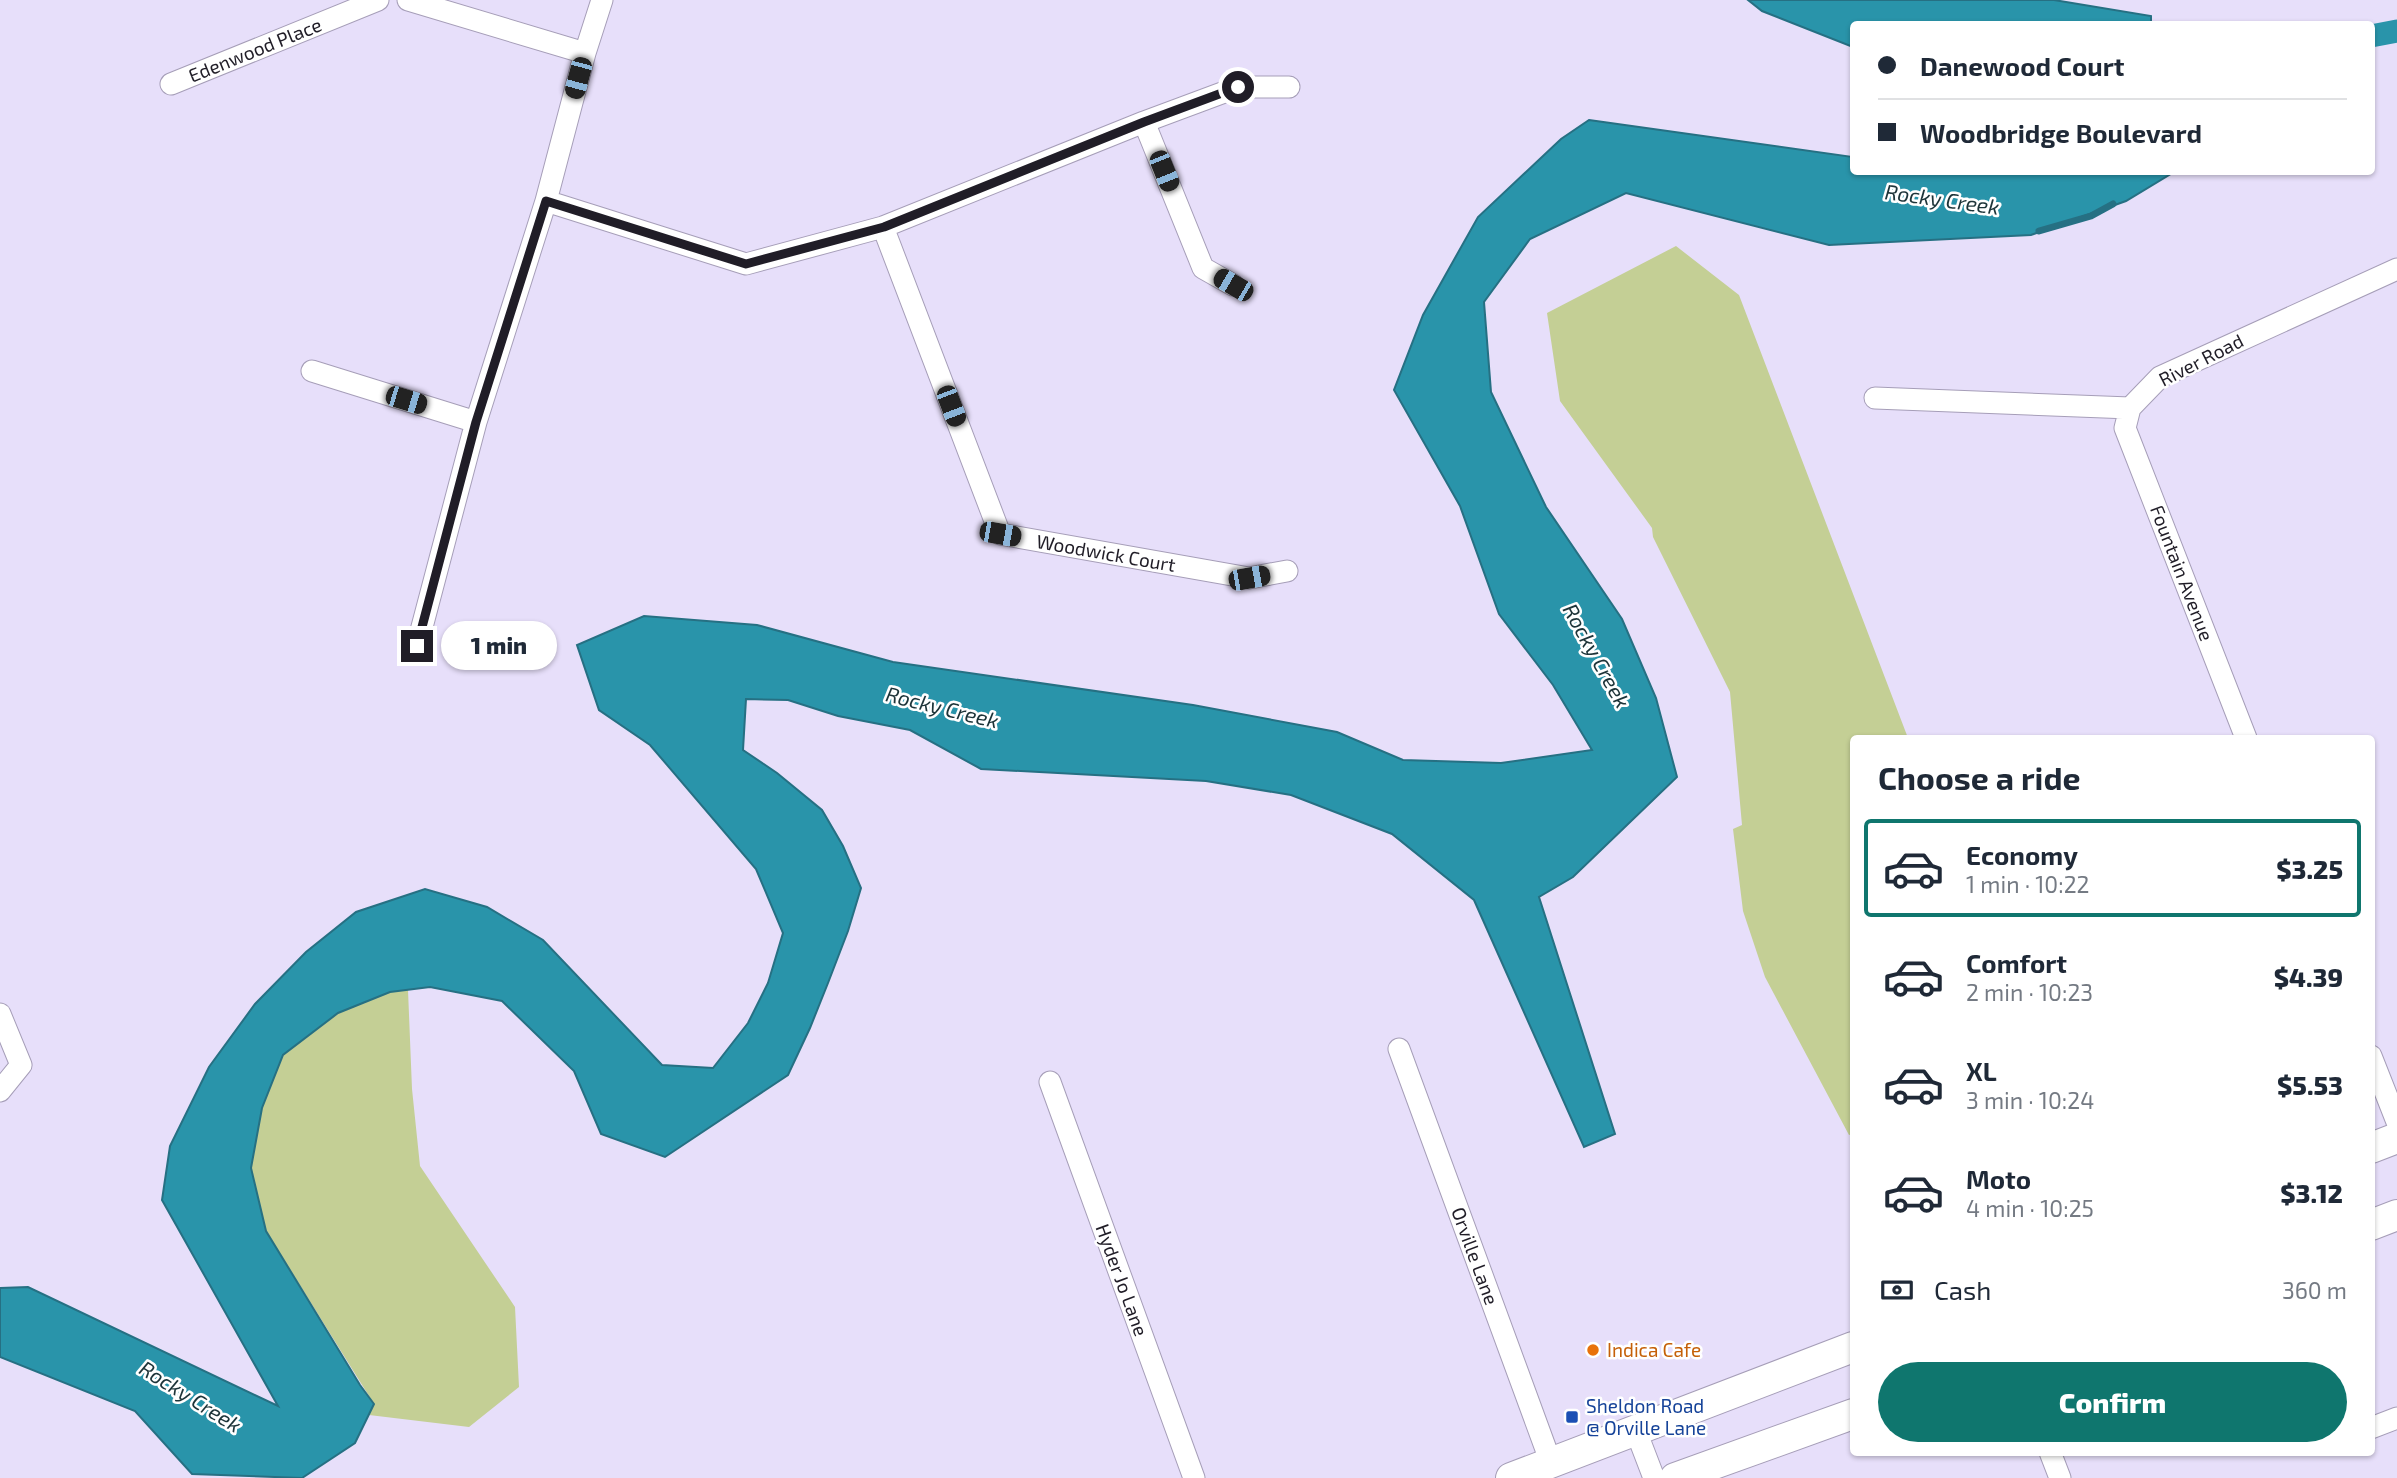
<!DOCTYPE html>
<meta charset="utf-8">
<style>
:root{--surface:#fff;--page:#f2f2f3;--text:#1f2937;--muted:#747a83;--line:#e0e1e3;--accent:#0f766e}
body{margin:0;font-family:"Exo 2",sans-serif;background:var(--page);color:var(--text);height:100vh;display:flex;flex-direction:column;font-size:26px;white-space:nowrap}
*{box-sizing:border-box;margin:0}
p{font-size:23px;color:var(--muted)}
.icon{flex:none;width:38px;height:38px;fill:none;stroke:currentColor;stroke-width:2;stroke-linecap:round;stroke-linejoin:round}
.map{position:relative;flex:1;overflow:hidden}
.details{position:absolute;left:1850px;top:735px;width:525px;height:721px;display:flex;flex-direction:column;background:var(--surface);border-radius:7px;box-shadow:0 2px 5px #0004}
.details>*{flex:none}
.top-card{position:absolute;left:1850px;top:21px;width:525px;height:154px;border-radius:7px;box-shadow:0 2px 5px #0004;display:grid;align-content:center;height:154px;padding:0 28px;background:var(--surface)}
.end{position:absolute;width:32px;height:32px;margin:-16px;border:9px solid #201d27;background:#fff;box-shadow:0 0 0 4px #fff}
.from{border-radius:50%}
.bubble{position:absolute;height:49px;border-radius:24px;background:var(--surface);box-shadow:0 2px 5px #0004;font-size:23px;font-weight:800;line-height:49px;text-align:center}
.car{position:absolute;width:21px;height:42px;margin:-21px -10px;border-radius:9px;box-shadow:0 0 5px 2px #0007;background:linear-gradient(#222 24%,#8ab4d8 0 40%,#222 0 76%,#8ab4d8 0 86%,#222 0)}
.top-card b{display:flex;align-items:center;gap:24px;height:66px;font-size:26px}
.top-card b+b{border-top:2px solid var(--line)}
.top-card i{width:18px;height:18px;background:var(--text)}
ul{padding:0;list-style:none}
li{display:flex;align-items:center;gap:21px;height:98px;margin:0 14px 10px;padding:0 14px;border:4px solid transparent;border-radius:7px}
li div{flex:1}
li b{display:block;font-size:26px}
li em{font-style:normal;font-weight:800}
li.active{border-color:var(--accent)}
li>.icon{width:63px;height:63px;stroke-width:1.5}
h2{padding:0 28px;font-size:32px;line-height:84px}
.pay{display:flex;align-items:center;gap:18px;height:77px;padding:0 28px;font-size:26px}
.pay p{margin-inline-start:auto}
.primary-button{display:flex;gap:14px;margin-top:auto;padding:14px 28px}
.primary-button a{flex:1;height:80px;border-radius:42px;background:var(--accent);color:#fff;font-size:28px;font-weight:800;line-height:80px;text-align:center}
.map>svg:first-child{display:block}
.green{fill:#c4cf95}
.water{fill:#2994aa;stroke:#267083;stroke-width:2}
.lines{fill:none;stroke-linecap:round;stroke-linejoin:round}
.stream{stroke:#267083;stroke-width:7}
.canal{stroke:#2994aa;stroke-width:23}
.street-casing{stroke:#a69eb8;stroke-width:23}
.secondary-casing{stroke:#a69eb8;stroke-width:32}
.street{stroke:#fff;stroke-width:21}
.secondary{stroke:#fff;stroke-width:30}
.route{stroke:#201d27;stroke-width:9}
.food-dot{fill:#e8710a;stroke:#fff;stroke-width:2.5}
.transit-dot{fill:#1a4fb4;stroke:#fff;stroke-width:2.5}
.labels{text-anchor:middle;stroke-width:5;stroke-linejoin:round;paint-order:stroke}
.street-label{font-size:19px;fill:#201d27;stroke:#fff}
.food-label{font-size:19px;fill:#c56008;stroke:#fff;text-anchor:start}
.transit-label{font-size:19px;fill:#164399;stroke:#fff;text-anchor:start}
.water-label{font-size:21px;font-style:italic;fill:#1d3439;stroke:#fff}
</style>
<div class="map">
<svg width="2397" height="1478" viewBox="0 0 2397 1478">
<rect width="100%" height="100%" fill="#e7dffa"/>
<!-- green -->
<path class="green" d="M 1676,246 L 1739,295 L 1908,738 L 1853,738 L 1853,1134 L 1849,1135 L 1765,977 L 1743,911 L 1733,829 L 1742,825 L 1730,692 L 1653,537 L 1652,528 L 1560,401 L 1547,313 Z
M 408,990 L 412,1089 L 420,1166 L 515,1307 L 519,1387 L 469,1427 L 369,1415 L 374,1404 L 266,1231 L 251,1168 L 262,1108 L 283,1055 L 338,1013 L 389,992 Z"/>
<!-- water -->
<path class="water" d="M 1748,0 L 2054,0 L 2151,16 L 2151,24 L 1853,24 L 1853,47 L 1762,11 Z
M 1589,120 L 1853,157 L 1853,172 L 2174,172 L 2126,201 L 2031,235 L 1829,245 L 1626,193 L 1530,239 L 1484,302 L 1491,392 L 1546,507 L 1622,619 L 1656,698 L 1677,777 L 1573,877 L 1539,897 L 1615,1134 L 1584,1147 L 1474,900 L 1392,834 L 1291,795 L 1206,781 L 981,769 L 910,730 L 838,716 L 788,700 L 746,699 L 743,750 L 777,773 L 822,810 L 843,846 L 861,888 L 848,931 L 828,983 L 810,1028 L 788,1075 L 665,1157 L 601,1134 L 574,1071 L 502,1001 L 430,987 L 390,992 L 338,1013 L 283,1055 L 262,1108 L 251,1168 L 266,1231 L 360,1385 L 374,1404 L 355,1443 L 302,1478 L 192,1474 L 135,1411 L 0,1357 L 0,1288 L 28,1287 L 278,1406 L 162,1200 L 170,1146 L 209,1067 L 255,1004 L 306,952 L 356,912 L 425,889 L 487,907 L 543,940 L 662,1065 L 713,1068 L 748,1023 L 768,983 L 783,933 L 756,869 L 650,745 L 599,710 L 577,645 L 644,616 L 757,625 L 893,662 L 1193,705 L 1337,732 L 1403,760 L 1501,763 L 1592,750 L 1553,685 L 1499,614 L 1460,506 L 1394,390 L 1423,315 L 1478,217 L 1561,139 Z"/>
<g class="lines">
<!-- stream -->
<path class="stream" d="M 2039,231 L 2091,216 L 2113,204"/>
<!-- canal -->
<path class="canal" d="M 2371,36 L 2397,31"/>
<defs>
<path id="street" d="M 408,0 L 585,53
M 171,84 L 378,0
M 1144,122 L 1203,268 L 1233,285
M 546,201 L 746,264 L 883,227 L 1144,122 L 1238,87 L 1289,87
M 883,227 L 1000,534 L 1249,578 L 1287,571
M 312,371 L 476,422
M 1875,398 L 2130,408 L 2160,377 L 2397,269
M 2130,408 L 2125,428 L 2246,738
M 417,646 L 476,422 L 546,201 L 585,53 L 602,0
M 0,1014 L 21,1065 L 0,1091
M 1399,1049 L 1551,1463
M 2371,1056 L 2397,1122
M 1050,1082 L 1194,1478
M 2371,1428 L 2397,1418
M 1636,1431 L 1654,1478
M 2050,1452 L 2060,1478"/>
<path id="secondary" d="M 2371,1148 L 2397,1138
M 2371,1225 L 2397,1215
M 1511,1478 L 1853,1347
M 1675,1478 L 1853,1414"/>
</defs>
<!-- street casing -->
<use href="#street" class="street-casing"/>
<!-- secondary casing -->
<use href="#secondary" class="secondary-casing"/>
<!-- street -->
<use href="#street" class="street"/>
<!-- secondary -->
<use href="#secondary" class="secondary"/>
</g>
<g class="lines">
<!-- route -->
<path class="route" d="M 417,646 L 476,422 L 546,201 L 746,264 L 884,227 L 1144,122 L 1238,87"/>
</g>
<!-- markers -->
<circle class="food-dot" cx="1593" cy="1350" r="7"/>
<rect class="transit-dot" x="1565" y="1410" width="14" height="14" rx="3.5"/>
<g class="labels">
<!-- street labels -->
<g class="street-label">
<text transform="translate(255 50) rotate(-22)" y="7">Edenwood Place</text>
<text transform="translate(2201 360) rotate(-27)" y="7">River Road</text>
<text transform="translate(1106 553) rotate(10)" y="7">Woodwick Court</text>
<text transform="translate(2182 573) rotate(69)" y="7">Fountain Avenue</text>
<text transform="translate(1475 1256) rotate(70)" y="7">Orville Lane</text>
<text transform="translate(1122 1280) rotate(70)" y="7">Hyder Jo Lane</text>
</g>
<!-- food labels -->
<g class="food-label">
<text x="1607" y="1357">Indica Cafe</text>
</g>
<!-- transit labels -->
<g class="transit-label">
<text x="1586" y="1413">Sheldon Road<tspan x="1586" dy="22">@ Orville Lane</tspan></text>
</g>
<!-- water labels -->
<g class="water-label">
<text transform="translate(1942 200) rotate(8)" y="7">Rocky Creek</text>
<text transform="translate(1596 656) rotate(61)" y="7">Rocky Creek</text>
<text transform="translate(942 708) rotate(14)" y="7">Rocky Creek</text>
<text transform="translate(190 1397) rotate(32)" y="7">Rocky Creek</text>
</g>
</g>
</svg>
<i class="end from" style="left:1238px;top:87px"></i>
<i class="end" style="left:417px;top:646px"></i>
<div class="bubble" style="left:441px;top:621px;width:116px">1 min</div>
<i class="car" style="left:578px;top:78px;rotate:195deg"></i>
<i class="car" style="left:1164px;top:171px;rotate:158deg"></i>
<i class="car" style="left:1233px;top:285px;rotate:300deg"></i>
<i class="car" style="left:406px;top:400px;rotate:107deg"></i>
<i class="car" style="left:951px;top:406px;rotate:159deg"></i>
<i class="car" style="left:1000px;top:534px;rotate:100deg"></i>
<i class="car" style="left:1249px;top:578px;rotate:80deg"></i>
<div class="top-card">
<b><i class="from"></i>Danewood Court</b>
<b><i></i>Woodbridge Boulevard</b>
</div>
<section class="details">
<h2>Choose a ride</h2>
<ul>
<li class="active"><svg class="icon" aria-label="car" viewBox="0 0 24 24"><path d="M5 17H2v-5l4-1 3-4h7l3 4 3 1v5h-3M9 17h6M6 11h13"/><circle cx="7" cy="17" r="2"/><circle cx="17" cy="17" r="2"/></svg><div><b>Economy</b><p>1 min · 10:22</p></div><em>$3.25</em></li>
<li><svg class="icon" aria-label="car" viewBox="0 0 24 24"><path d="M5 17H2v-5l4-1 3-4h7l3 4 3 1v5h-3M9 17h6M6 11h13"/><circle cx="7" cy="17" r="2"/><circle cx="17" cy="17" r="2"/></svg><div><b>Comfort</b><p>2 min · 10:23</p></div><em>$4.39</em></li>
<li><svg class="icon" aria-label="car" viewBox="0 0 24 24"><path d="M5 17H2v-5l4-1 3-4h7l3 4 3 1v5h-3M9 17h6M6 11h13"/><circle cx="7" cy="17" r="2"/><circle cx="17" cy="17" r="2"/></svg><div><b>XL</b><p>3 min · 10:24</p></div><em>$5.53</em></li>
<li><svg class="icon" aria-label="car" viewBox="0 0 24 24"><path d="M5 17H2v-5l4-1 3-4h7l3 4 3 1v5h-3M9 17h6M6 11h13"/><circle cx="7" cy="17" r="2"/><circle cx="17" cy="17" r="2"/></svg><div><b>Moto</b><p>4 min · 10:25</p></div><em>$3.12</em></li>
</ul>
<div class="pay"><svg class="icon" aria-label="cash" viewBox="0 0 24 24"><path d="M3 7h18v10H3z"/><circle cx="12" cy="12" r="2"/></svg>Cash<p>360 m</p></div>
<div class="primary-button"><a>Confirm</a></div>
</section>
</div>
